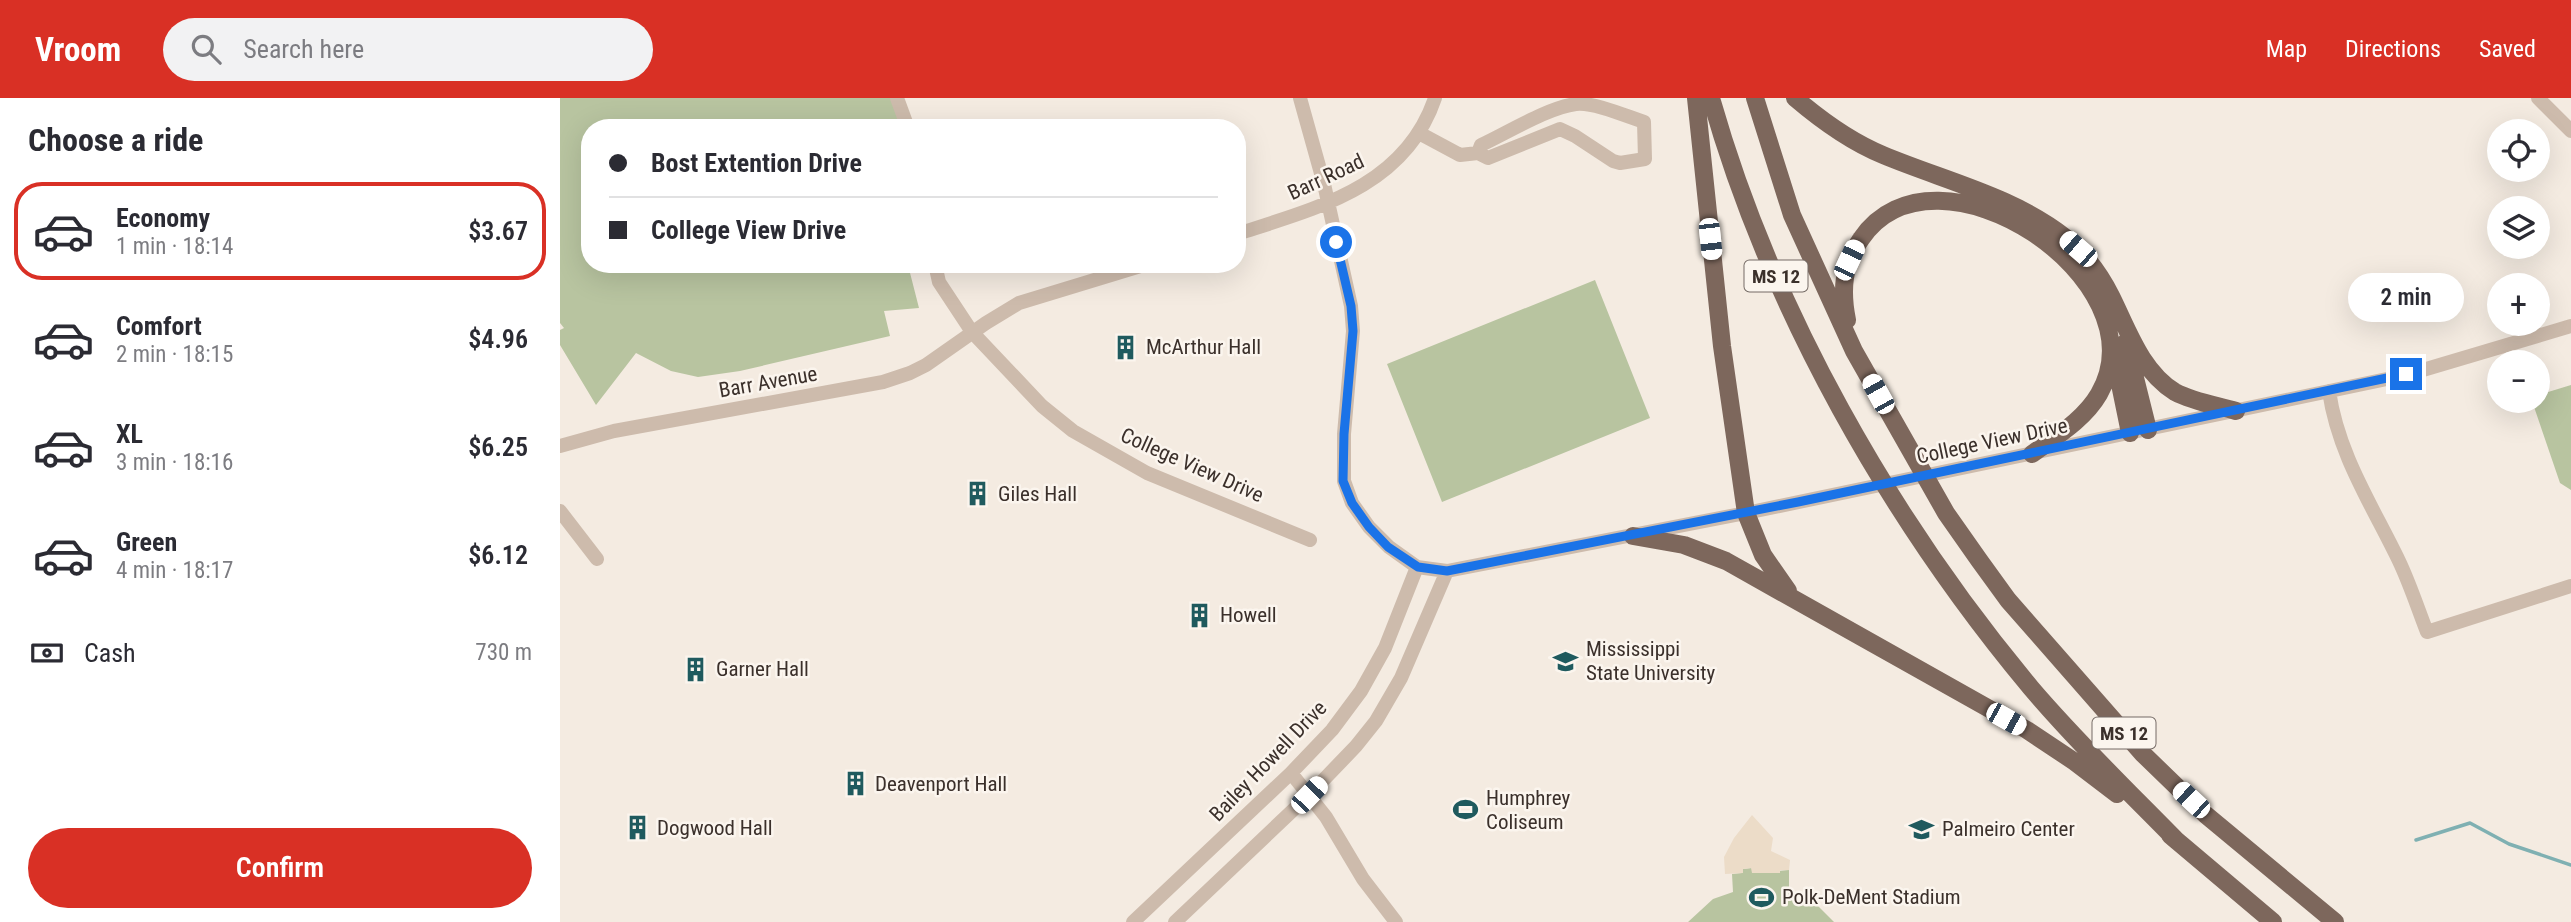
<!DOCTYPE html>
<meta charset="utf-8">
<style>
:root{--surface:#fff;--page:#f2f2f3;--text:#2b2b33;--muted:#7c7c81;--line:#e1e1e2;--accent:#d93025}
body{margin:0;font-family:"Roboto Condensed",sans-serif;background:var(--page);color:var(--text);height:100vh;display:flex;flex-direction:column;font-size:26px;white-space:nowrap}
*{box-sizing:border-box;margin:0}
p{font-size:23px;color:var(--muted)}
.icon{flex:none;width:38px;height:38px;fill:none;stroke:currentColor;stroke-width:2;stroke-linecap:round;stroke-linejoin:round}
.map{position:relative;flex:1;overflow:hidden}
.side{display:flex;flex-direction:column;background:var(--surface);width:560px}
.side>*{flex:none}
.top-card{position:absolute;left:21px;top:21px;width:665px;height:154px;border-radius:28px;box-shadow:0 7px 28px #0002;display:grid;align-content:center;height:154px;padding:0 28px;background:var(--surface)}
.tools{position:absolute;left:1927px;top:21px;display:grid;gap:14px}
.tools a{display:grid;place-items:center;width:63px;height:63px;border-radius:50%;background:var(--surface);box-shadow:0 7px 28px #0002;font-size:35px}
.end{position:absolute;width:32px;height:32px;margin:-16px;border:9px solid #1a73e8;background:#fff;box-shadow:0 0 0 4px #fff}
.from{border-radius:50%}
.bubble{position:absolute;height:49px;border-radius:24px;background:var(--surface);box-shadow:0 7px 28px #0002;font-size:23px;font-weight:600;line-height:49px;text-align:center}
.car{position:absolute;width:21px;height:42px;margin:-21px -10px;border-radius:9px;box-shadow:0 0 5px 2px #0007;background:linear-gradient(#fff 24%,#345 0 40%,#fff 0 76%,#345 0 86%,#fff 0)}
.top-card b{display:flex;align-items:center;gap:24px;height:66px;font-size:26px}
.top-card b+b{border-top:2px solid var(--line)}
.top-card i{width:18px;height:18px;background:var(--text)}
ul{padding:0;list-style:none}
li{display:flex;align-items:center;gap:21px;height:98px;margin:0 14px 10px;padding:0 14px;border:4px solid transparent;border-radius:28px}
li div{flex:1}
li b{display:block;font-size:26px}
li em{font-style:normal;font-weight:600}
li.active{border-color:var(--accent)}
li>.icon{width:63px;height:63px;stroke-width:1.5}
h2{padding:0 28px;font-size:32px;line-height:84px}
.pay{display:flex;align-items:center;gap:18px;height:77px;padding:0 28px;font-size:26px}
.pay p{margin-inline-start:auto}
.cta{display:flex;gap:14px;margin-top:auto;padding:14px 28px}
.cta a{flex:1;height:80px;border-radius:42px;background:var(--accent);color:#fff;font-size:28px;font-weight:600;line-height:80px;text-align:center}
header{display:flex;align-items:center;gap:42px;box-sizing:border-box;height:98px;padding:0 35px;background:var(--accent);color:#fff}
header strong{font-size:33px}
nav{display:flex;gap:38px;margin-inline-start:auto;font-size:24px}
.search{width:490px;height:63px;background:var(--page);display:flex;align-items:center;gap:18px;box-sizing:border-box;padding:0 24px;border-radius:38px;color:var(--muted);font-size:26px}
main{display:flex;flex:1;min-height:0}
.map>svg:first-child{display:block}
.green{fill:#b8c4a0}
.plaza{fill:#ecdcc8}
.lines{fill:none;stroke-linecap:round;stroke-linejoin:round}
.stream{stroke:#7fb0b2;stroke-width:3.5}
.minor{stroke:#cdbbac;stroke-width:14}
.major{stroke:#7d675c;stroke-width:18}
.route{stroke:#1a73e8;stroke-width:9}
.labels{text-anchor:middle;stroke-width:5;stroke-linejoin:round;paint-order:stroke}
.shield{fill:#fbf5ee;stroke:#756b66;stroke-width:2}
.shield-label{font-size:19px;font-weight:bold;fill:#3b302b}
.street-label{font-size:21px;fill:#3b302b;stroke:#fbf5ee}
.poi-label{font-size:21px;fill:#3b302b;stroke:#fbf5ee;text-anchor:start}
</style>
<header>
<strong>Vroom</strong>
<div class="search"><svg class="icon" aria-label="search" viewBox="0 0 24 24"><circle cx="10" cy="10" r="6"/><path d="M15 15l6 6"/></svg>Search here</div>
<nav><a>Map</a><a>Directions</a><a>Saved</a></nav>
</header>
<main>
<section class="side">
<h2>Choose a ride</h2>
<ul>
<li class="active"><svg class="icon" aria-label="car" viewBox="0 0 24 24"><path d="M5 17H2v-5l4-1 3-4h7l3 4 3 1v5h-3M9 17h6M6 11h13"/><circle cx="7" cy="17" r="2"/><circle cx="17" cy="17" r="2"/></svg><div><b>Economy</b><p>1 min · 18:14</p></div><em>$3.67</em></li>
<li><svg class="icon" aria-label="car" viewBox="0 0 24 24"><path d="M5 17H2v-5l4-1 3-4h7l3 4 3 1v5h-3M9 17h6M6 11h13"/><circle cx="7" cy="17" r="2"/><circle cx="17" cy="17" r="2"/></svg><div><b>Comfort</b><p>2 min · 18:15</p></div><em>$4.96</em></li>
<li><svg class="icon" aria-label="car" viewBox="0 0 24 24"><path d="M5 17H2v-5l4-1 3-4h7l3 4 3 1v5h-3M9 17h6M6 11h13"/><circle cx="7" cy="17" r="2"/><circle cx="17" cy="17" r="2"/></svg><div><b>XL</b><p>3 min · 18:16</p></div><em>$6.25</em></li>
<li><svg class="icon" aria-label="car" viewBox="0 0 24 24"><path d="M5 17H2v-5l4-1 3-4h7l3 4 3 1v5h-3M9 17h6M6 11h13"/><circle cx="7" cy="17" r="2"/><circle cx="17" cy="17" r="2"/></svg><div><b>Green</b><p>4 min · 18:17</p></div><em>$6.12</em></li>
</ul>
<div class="pay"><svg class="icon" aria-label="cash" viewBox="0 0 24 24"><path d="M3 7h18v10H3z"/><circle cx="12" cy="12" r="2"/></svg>Cash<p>730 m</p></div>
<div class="cta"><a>Confirm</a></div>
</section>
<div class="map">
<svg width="2011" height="824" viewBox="0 0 2011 824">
<rect width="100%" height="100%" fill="#f4ebe1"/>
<!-- green -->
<path class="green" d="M 0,0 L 331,0 L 343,30 L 30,30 L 30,166 L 319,166 L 315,175 L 348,167 L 359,210 L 324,213 L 330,238 L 180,273 L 138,279 L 111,273 L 76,255 L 36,307 L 0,247 L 0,232 L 4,230 L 0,225 Z
M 1035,182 L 1090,320 L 882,404 L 827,266 Z
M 2011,287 L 2011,392 L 2000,385 L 1972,303 L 1978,303 L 1978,297 Z
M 1192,770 L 1192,775 L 1229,772 L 1229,792 L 1252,802 L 1274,824 L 1128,824 L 1153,801 L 1173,794 L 1172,776 L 1182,775 L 1183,771 Z"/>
<!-- plaza -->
<path class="plaza" d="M 1192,717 L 1213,740 L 1211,753 L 1230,762 L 1229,772 L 1220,772 L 1220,775 L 1192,775 L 1191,770 L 1183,771 L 1183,775 L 1165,776 L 1164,759 L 1174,740 Z"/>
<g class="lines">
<!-- stream -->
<path class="stream" d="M 1856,742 L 1910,725 L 1949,746 L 2011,767"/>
<!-- minor -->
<path class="minor" d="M 337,0 L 348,30
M 740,0 L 764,86 L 791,208 L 793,233 L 784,336 L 784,383 L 792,405 L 809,429 L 829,449 L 857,469 L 887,473 L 1186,415 L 1846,277 L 2011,228
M 1978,0 L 2011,33
M 859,35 L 900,57 L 918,55 L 921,47 C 947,35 989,9 1016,6 C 1034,4 1066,18 1084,24 L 1085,61 L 1060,65 L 1053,63 L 1015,38 L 1000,31 L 928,60 L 918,55
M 677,136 C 757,110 845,89 875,0
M 375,166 L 379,184 L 412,234 L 482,308 L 513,333 L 587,375 L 750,442
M 1769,293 C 1778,356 1812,407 1839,463 C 1850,486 1858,511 1867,534 L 2011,488
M 0,348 L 54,333 L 323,284 L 350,275 L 366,267 L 426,225 L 459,205 L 587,166
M 0,413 L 37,461
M 731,675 L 766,719 L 803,781 L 836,824
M 573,824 L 731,675 L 772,632 L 801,593 L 825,550 L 857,469
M 615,824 L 749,697 L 796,648 L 816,623 L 841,580 L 887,473"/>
<!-- major -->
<path class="major" d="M 1136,0 L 1162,248 L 1186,415 L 1203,457 L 1228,493
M 1151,0 C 1211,212 1330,421 1471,590 C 1517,644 1568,693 1617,743
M 1195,0 L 1232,117 L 1294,253 L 1386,415 L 1419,462 L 1448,502 L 1583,656 L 1646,717 L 1775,824
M 1235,0 C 1262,23 1291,44 1323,57 C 1385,83 1453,98 1506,140 C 1525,156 1540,176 1551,198 C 1568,232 1581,273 1615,294 C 1634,304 1655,307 1676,313
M 1287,222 C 1281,192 1283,166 1301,141 C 1375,31 1605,182 1539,296 C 1524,322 1495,339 1472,356
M 1566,244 L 1588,332
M 1554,257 L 1570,335
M 1073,438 L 1124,447 L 1166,463 L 1467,632 L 1515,664 L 1557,696
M 1610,737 L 1713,824"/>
</g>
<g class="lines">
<!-- route -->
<path class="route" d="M 776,144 L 791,208 L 793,233 L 784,336 L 783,383 L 792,405 L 809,429 L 828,449 L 858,469 L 887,473 L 1238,404 L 1846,276"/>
</g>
<!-- icons -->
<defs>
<symbol id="building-bare" viewBox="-9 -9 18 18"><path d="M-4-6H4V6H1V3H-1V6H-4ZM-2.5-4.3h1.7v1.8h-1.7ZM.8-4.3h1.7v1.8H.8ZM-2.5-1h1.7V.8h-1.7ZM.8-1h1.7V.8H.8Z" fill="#1f5a5e" stroke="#fbf5ee" stroke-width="2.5" paint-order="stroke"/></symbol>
<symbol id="university-bare" viewBox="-9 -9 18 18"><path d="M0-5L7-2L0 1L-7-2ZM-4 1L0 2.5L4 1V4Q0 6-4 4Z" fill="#1f5a5e" stroke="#fbf5ee" stroke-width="2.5" paint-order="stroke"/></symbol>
<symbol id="stadium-bare" viewBox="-9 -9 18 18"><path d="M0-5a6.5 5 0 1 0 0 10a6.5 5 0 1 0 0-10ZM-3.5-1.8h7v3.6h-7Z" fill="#1f5a5e" stroke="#fbf5ee" stroke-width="2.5" paint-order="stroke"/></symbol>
</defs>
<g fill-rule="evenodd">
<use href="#building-bare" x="548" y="232" width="35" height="35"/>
<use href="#building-bare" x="400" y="378" width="35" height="35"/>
<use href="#building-bare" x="622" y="500" width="35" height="35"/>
<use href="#university-bare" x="988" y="546" width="35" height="35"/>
<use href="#building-bare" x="118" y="554" width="35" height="35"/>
<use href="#building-bare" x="278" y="668" width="35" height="35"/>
<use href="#stadium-bare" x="888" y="694" width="35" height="35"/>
<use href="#building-bare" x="60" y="712" width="35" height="35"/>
<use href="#university-bare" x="1344" y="714" width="35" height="35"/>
<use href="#stadium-bare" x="1184" y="782" width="35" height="35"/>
</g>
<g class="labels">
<!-- shield labels -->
<g class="shield">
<rect x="1184.5" y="162.5" width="63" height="31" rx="5"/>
<rect x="1532.5" y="619.5" width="63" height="31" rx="5"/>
</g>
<g class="shield-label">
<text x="1216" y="185">MS 12</text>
<text x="1564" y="642">MS 12</text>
</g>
<!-- street labels -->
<g class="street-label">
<text transform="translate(766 79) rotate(-25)" y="7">Barr Road</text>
<text transform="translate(208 284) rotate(-10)" y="7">Barr Avenue</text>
<text transform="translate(1432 343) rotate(-12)" y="7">College View Drive</text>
<text transform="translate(632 367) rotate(24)" y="7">College View Drive</text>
<text transform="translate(708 663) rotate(-46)" y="7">Bailey Howell Drive</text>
</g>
<!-- poi labels -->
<g class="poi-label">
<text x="586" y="256">McArthur Hall</text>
<text x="438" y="403">Giles Hall</text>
<text x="660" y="524">Howell</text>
<text x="1026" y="558">Mississippi<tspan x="1026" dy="24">State University</tspan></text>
<text x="156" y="578">Garner Hall</text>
<text x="315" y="693">Deavenport Hall</text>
<text x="926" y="707">Humphrey<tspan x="926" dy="24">Coliseum</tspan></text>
<text x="97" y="737">Dogwood Hall</text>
<text x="1382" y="738">Palmeiro Center</text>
<text x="1222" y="806">Polk-DeMent Stadium</text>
</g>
</g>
</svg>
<div class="tools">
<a><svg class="icon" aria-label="locate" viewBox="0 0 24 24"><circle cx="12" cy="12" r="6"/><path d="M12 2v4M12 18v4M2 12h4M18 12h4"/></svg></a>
<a><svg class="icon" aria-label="layers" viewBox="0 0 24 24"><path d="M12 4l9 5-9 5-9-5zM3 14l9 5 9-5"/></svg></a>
<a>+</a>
<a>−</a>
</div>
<i class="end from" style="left:776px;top:144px"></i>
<i class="end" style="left:1846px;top:276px"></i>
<div class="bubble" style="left:1788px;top:175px;width:116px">2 min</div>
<i class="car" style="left:1150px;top:141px;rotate:174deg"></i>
<i class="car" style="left:1518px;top:151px;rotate:311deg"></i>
<i class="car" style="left:1289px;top:162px;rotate:25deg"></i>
<i class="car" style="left:1318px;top:296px;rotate:331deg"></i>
<i class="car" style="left:1446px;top:621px;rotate:119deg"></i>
<i class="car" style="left:749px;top:697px;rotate:44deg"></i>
<i class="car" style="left:1631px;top:702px;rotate:313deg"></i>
<div class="top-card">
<b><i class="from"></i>Bost Extention Drive</b>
<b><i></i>College View Drive</b>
</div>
</div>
</main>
